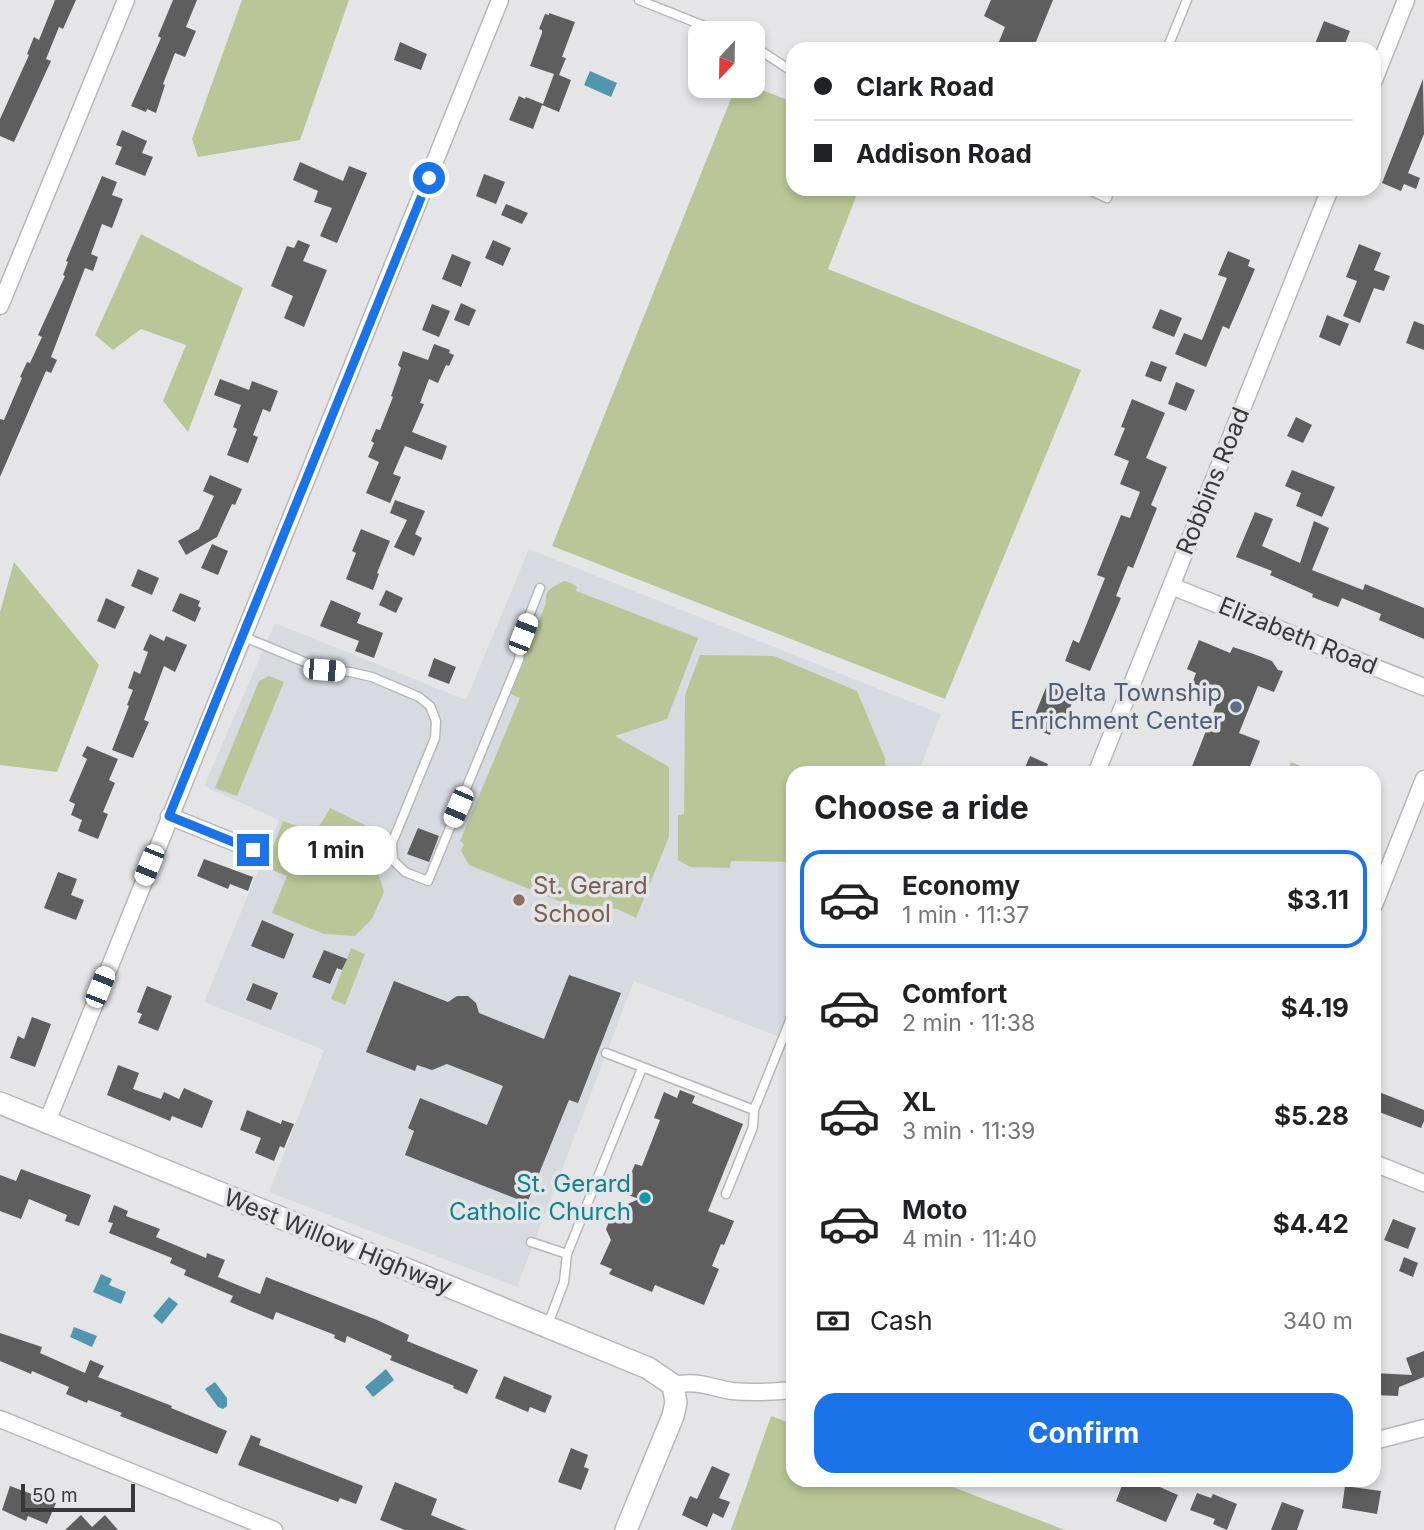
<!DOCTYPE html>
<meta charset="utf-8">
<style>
:root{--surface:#fff;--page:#f6f6f6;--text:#202124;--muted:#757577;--line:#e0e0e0;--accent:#1a73e8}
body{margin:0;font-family:Inter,sans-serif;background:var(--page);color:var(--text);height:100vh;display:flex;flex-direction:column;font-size:26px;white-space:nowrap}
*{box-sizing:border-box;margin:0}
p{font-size:23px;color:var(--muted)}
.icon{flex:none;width:38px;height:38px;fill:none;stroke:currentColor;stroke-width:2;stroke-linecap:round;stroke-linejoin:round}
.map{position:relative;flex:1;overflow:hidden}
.details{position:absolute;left:786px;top:766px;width:595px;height:721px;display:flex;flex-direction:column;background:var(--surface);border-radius:21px;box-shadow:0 4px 10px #0003}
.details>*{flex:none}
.banner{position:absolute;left:786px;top:42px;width:595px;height:154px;border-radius:21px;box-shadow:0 4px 10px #0003;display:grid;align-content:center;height:154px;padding:0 28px;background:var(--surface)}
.needle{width:46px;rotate:202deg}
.fabs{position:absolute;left:688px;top:21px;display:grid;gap:14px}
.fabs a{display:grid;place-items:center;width:77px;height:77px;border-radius:14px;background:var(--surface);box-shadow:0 4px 10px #0003;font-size:35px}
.scale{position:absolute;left:21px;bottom:18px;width:114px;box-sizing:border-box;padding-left:7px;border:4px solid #383839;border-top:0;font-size:19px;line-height:24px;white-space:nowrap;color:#383839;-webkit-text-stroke:5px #e5e5e7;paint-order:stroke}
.end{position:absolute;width:32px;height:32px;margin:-16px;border:9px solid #1a73e8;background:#fff;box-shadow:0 0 0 4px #fff}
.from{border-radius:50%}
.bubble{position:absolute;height:49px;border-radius:21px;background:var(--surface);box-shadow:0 4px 10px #0003;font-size:23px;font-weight:700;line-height:49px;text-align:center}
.car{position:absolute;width:21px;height:42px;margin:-21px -10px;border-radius:9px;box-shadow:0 0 5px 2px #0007;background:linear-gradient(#fff 24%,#345 0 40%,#fff 0 76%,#345 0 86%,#fff 0)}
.banner b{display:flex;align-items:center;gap:24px;height:66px;font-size:26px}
.banner b+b{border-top:2px solid var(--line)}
.banner i{width:18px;height:18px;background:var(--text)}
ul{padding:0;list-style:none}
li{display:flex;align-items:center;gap:21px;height:98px;margin:0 14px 10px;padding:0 14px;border:4px solid transparent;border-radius:21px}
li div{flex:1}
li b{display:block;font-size:26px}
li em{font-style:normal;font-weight:700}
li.selected{border-color:var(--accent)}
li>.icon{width:63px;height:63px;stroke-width:1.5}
h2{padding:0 28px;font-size:32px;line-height:84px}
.pay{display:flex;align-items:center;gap:18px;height:77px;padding:0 28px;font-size:26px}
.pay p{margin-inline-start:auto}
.cta{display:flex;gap:14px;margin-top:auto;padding:14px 28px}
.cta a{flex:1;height:80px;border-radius:21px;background:var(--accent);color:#fff;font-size:28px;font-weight:700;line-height:80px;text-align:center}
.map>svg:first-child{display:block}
.built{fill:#d8dae2}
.green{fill:#b9c798}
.water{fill:#5096af}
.building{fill:#5e5e5f}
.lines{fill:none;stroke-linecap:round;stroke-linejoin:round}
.service-casing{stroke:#b7b7b8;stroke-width:11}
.minor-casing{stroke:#b7b7b8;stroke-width:19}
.tertiary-casing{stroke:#b7b7b8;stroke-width:24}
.service{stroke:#fff;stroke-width:8}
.minor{stroke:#fff;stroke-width:16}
.tertiary{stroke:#fff;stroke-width:21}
.route{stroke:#1a73e8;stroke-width:9}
.service-dot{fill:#5c6f8a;stroke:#e5e5e7;stroke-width:2.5}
.education-dot{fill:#8d6e63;stroke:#e5e5e7;stroke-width:2.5}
.culture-dot{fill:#0f9aa8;stroke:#e5e5e7;stroke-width:2.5}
.labels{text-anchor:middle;stroke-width:7;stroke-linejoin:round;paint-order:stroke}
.street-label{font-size:24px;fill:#383839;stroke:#e5e5e7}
.service-label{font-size:24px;fill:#4e5e75;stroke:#e5e5e7;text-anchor:end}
.education-label{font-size:24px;fill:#785e54;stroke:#e5e5e7;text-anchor:start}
.culture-label{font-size:24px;fill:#0d838f;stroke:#e5e5e7;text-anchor:end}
</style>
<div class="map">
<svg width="1424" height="1530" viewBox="0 0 1424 1530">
<rect width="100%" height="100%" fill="#e5e5e7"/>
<!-- built -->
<path class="built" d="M 529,549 L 941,714 L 918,773 L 793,774 L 793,1042 L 634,981 L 517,1287 L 269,1192 L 324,1050 L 204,1002 L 279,820 L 204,786 L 275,623 L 466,700 Z"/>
<!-- green -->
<path class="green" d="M 242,0 L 349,0 L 300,140 L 198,157 L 192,139 Z
M 736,86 L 752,86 L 793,102 L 793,189 L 859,189 L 828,269 L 1081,370 L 945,699 L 552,546 Z
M 141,234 L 243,288 L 188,432 L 163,401 L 186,345 L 141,329 L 113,350 L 95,335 Z
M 14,562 L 99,665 L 57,772 L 0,765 L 0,612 Z
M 564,581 L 571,583 L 577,587 L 576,591 L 698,638 L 667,719 L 615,736 L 669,767 L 669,837 L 636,918 L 617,909 L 564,903 L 469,865 L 461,851 L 464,844 L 460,841 L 520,698 L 510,694 L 546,603 C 544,589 553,587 564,581 Z
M 700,655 L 774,656 L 857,691 L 885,758 L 885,773 L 793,774 L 793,862 L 731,861 L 730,868 L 690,867 L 678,860 L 678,815 L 684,814 L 685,695 Z
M 269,676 L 284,682 L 237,796 L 215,788 L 259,681 Z
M 1291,762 L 1314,771 L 1313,773 L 1287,773 Z
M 330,808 L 365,825 L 357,846 L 376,866 L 384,892 L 372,919 L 355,936 L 324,934 L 272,913 L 287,876 L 265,867 L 283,821 L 305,829 L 288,874 L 306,831 L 320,825 Z
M 351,948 L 365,954 L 345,1005 L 331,999 Z
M 771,1416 L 793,1424 L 793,1480 L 937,1481 L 1065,1530 L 731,1530 Z"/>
<!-- water -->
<path class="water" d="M 590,71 L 617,83 L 611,97 L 584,85 Z
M 101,1274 L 112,1279 L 109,1285 L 126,1292 L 121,1304 L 93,1292 Z
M 169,1297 L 178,1304 L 162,1324 L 153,1316 Z
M 74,1327 L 97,1336 L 92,1347 L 70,1337 Z
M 386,1369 L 394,1380 L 373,1397 L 365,1387 Z
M 215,1382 L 227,1398 L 227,1406 L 223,1409 L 218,1407 L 205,1389 Z"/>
<!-- building -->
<path class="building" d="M 55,0 L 76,0 L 63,29 L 59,27 L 46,59 L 51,61 L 14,142 L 0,136 L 0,119 L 29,55 L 27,54 L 34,37 L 39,40 Z
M 173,0 L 197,0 L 186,27 L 196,31 L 185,57 L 175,53 L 163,84 L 165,85 L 156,113 L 147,109 L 146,112 L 131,106 L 161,38 L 158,36 Z
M 991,0 L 1053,0 L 1033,49 L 996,49 L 1005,27 L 984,16 Z
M 549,13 L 575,22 L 562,57 L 566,58 L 559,75 L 571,80 L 559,112 L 542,105 L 533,129 L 509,120 L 519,96 L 525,99 L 526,97 L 543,104 L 554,74 L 530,66 L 542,33 L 542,30 L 539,29 L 545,14 L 549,15 Z
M 1324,21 L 1350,31 L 1343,49 L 1313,49 Z
M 400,42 L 427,54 L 421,70 L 394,60 Z
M 1423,79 L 1424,134 L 1408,173 L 1420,178 L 1416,189 L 1404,184 L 1401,191 L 1382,183 Z
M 122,130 L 147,141 L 142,153 L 153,157 L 145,176 L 115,164 L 122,147 L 116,145 Z
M 300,162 L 343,181 L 349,166 L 367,173 L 337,243 L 320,236 L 332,208 L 314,202 L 318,191 L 293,180 Z
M 484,174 L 505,182 L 496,204 L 476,196 Z
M 102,176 L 117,182 L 112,195 L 123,199 L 112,228 L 102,224 L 91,254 L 98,257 L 93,271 L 85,268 L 51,357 L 57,360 L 51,373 L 46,371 L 0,477 L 0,419 L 4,420 L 22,378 L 20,377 L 27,362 L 30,363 L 42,337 L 38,335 L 65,276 L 63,275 L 68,262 L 66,261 Z
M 506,204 L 528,213 L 522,224 L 501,215 Z
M 298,240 L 310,245 L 303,261 L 327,270 L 304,327 L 284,318 L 293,296 L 271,286 L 287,246 L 294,248 Z
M 493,240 L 511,248 L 503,266 L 485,258 Z
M 1359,244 L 1381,253 L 1374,270 L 1390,276 L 1384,291 L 1374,288 L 1360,323 L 1343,316 L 1357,281 L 1346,277 Z
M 1228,251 L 1250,260 L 1248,266 L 1255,269 L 1229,329 L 1223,326 L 1206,367 L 1175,354 L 1184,333 L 1202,340 L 1227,278 L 1218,275 Z
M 452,254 L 471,262 L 461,287 L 442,279 Z
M 461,303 L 476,310 L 469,326 L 454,320 Z
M 432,304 L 450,311 L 439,337 L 422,330 Z
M 1160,309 L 1182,318 L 1174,337 L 1152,328 Z
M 1327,315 L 1349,324 L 1340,346 L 1319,337 Z
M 1414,321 L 1424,325 L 1424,350 L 1406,343 Z
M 434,344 L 450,350 L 449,353 L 454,355 L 449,366 L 446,365 L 438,383 L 429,379 L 420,403 L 424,404 L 412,432 L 447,446 L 442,460 L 405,446 L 393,474 L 401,477 L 390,503 L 366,493 L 379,462 L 368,457 L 374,443 L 371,441 L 376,429 L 380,430 L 393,397 L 391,396 L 401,368 L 398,365 L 403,351 L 428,360 Z
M 1151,361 L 1167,367 L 1161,382 L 1145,376 Z
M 220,379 L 249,390 L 252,381 L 278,391 L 270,412 L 263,409 L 253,435 L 258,437 L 248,463 L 227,455 L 237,429 L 233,427 L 241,405 L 214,395 Z
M 1176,382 L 1195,390 L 1186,411 L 1168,404 Z
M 1132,399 L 1165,413 L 1146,458 L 1167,467 L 1151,505 L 1157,508 L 1133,568 L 1128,566 L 1116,596 L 1121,598 L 1090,671 L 1065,661 L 1073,640 L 1079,643 L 1105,578 L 1097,575 L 1121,515 L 1130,518 L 1140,492 L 1120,484 L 1129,461 L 1114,455 L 1125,428 L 1121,427 Z
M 1296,417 L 1312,425 L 1303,443 L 1287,436 Z
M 1292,470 L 1335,487 L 1322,517 L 1296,506 L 1301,493 L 1285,486 Z
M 210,475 L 242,489 L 235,505 L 232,504 L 217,537 L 186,555 L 178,541 L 199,529 L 214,496 L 203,491 Z
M 395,500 L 425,511 L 415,534 L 422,538 L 414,556 L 394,547 L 407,520 L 390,513 Z
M 1255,512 L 1273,519 L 1262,546 L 1300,563 L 1314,521 L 1329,528 L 1312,570 L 1363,590 L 1365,584 L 1424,608 L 1424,639 L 1379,620 L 1381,614 L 1342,598 L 1338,607 L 1312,597 L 1313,594 L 1270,575 L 1272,571 L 1236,557 Z
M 361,529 L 390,541 L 377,573 L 379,574 L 373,590 L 346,579 L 356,553 L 352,551 Z
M 212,544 L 228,551 L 218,575 L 201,568 Z
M 138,569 L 159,578 L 152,595 L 131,586 Z
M 386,590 L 403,598 L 396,613 L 379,605 Z
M 180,593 L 200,601 L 198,606 L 201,608 L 195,622 L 172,611 Z
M 106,598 L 125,607 L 115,629 L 97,621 Z
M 331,600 L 361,613 L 357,623 L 383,633 L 374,658 L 355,651 L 359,641 L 320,626 Z
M 150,634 L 164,641 L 166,636 L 187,645 L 175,672 L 164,666 L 144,720 L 149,722 L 133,758 L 112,750 L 129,706 L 127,705 L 133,690 L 128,688 L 134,671 L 140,674 L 148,652 L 143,650 Z
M 1199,640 L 1230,653 L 1233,647 L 1251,653 L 1272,661 L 1278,670 L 1283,671 L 1274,692 L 1258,686 L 1239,733 L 1260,741 L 1247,774 L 1189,774 L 1217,703 L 1189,692 L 1196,673 L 1187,669 Z
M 434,658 L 456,667 L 449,684 L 428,676 Z
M 1047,685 L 1075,696 L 1065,720 L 1057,716 L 1050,735 L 1030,727 Z
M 87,746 L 118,759 L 109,780 L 115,783 L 103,812 L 108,814 L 98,839 L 78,831 L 82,820 L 71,815 L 75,804 L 69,801 L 87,759 L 82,756 Z
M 1030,756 L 1048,764 L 1044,774 L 1022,774 Z
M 418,828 L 439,836 L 429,862 L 407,854 Z
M 204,859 L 253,877 L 248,891 L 230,884 L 228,889 L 197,876 Z
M 58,872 L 77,879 L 71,895 L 84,900 L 76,920 L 44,908 Z
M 262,920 L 294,934 L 284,959 L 251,946 Z
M 324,950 L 347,959 L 342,970 L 337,968 L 330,984 L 312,977 Z
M 569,975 L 621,993 L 578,1103 L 569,1100 L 527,1203 L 405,1155 L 414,1131 L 408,1128 L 420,1098 L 487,1125 L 503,1086 L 447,1064 L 432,1070 L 417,1065 L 415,1071 L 366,1052 L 394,981 L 448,1002 L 457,996 L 468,996 L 476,1003 L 479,1013 L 544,1039 Z
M 253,983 L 278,993 L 271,1010 L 246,1000 Z
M 147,986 L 172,996 L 158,1031 L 138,1023 L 142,1014 L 137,1012 Z
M 32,1017 L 51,1024 L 35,1067 L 10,1058 L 18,1036 L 24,1039 Z
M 118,1065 L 139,1073 L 133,1089 L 161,1099 L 164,1092 L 179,1099 L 184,1088 L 213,1101 L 202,1128 L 172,1116 L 170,1121 L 107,1095 Z
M 680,1090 L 695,1096 L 692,1103 L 743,1124 L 708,1211 L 734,1221 L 724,1245 L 721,1244 L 712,1266 L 719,1269 L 704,1305 L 655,1285 L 652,1292 L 609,1274 L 612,1269 L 600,1264 L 611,1240 L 606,1229 L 614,1210 L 639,1199 L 623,1193 L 635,1164 L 642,1166 L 660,1120 L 654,1118 L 664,1092 L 677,1098 Z
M 1374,1090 L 1424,1110 L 1424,1121 L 1421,1128 L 1374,1110 Z
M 247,1110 L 281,1124 L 282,1120 L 294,1124 L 284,1148 L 280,1146 L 274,1161 L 255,1153 L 261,1138 L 240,1130 Z
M 21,1169 L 91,1195 L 79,1226 L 65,1221 L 67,1215 L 29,1199 L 21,1219 L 0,1211 L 0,1175 L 16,1181 Z
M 114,1205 L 128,1211 L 126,1216 L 160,1229 L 156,1237 L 206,1258 L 207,1253 L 225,1260 L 218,1277 L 260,1294 L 266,1277 L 377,1320 L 409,1335 L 407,1341 L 478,1370 L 467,1394 L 453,1388 L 454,1386 L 390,1360 L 392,1356 L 347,1336 L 345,1343 L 334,1338 L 335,1335 L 276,1312 L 273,1320 L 230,1302 L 233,1296 L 184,1275 L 186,1270 L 170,1263 L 172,1258 L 109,1233 L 113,1223 L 108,1222 Z
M 1393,1219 L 1416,1228 L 1408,1249 L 1384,1240 Z
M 1404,1257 L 1418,1263 L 1413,1277 L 1399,1271 Z
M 0,1333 L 42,1347 L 40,1353 L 85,1373 L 90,1360 L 104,1366 L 98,1377 L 172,1406 L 171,1408 L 227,1431 L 217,1454 L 120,1416 L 122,1413 L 88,1400 L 87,1403 L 66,1394 L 69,1387 L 32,1371 L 31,1374 L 0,1361 Z
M 1424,1351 L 1424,1377 L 1399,1387 L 1398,1396 L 1374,1395 L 1374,1373 L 1412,1375 L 1406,1358 Z
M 504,1376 L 552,1396 L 545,1413 L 530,1407 L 528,1412 L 495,1398 Z
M 251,1435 L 261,1439 L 259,1445 L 363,1486 L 356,1504 L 340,1498 L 338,1502 L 238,1465 Z
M 571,1448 L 588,1455 L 584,1467 L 589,1469 L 581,1490 L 558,1482 Z
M 712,1466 L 730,1474 L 719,1498 L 730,1502 L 723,1518 L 713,1513 L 707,1527 L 682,1515 L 690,1496 L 697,1499 Z
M 1124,1480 L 1144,1480 L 1178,1495 L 1166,1522 L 1116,1501 Z
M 395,1482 L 437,1499 L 431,1515 L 467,1530 L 405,1530 L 380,1520 Z
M 10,1486 L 56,1503 L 47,1524 L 28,1516 L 26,1521 L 2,1510 Z
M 1345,1486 L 1381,1491 L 1377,1514 L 1342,1508 Z
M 1197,1493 L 1211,1498 L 1213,1494 L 1237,1504 L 1227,1530 L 1213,1524 L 1215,1519 L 1190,1510 Z
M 1282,1502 L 1304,1510 L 1297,1530 L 1271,1530 Z
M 81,1515 L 92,1527 L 105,1515 L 118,1530 L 65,1530 Z"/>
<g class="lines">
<defs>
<path id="service" d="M 639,0 L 722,33
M 752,45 L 793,72
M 1167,49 L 1187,0
M 1087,189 L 1107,198 L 1110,189
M 242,636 L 324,670 L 350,672 L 372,677 L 419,697 L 430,706 L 436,721 L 435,738 L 392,843 L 393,860 L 405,872 L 428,881 L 519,660 L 522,634 L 540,588
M 606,1053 L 754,1110 L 793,1013
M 726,1194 L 753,1127 L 754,1110
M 531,1242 L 567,1254
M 547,1327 L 564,1282 L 567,1254 L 642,1068"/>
<path id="minor" d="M 1374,80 L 1406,0
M 0,306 L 126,0
M 1171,586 L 1424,687
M 1096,774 L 1330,189
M 169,816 L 253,850
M 1374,905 L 1424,779
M 47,1122 L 500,0
M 1374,1163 L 1424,1183
M 673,1385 C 698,1380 708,1387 732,1391 C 752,1393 773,1392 793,1390
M 0,1419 L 274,1530
M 1374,1441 L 1424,1428"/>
<path id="tertiary" d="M 0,1103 L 648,1368 L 673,1385 L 676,1402 L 673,1416 L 626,1530"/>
</defs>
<!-- service casing -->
<use href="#service" class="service-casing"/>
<!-- minor casing -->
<use href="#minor" class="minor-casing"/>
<!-- tertiary casing -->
<use href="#tertiary" class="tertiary-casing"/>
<!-- service -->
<use href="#service" class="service"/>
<!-- minor -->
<use href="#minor" class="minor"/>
<!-- tertiary -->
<use href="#tertiary" class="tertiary"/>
</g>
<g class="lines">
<!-- route -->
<path class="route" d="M 253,850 L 169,816 L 429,178"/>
</g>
<!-- markers -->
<circle class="service-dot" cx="1236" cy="707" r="7"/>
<circle class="education-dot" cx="519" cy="900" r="7"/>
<circle class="culture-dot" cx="645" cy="1198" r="7"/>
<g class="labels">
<!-- street labels -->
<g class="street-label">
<text transform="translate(1213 481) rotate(-68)" y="8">Robbins Road</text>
<text transform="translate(1298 636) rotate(22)" y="8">Elizabeth Road</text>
<text transform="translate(338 1242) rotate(22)" y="8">West Willow Highway</text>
</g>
<!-- service labels -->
<g class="service-label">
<text x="1222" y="701">Delta Township<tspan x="1222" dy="28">Enrichment Center</tspan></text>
</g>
<!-- education labels -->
<g class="education-label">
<text x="533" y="894">St. Gerard<tspan x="533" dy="28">School</tspan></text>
</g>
<!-- culture labels -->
<g class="culture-label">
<text x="631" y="1192">St. Gerard<tspan x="631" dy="28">Catholic Church</tspan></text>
</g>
</g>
</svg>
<div class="fabs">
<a><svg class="needle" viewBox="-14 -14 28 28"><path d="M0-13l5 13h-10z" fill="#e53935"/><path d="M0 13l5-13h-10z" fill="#757577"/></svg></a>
</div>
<div class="scale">50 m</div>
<i class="end from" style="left:429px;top:178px"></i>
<i class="end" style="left:253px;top:850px"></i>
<div class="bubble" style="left:278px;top:826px;width:116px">1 min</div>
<i class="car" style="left:523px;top:634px;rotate:21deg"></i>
<i class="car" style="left:324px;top:670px;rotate:95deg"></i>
<i class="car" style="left:458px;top:807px;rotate:203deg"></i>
<i class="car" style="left:149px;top:865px;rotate:202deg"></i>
<i class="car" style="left:100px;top:987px;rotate:22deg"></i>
<div class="banner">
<b><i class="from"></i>Clark Road</b>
<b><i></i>Addison Road</b>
</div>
<section class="details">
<h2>Choose a ride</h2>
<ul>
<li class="selected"><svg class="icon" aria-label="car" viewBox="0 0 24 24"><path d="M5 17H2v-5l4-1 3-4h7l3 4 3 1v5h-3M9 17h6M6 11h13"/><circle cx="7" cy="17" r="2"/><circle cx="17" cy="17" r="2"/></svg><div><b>Economy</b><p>1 min · 11:37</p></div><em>$3.11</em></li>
<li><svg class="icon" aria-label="car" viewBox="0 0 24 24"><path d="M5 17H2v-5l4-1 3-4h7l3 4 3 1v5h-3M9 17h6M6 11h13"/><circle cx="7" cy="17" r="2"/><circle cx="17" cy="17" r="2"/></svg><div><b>Comfort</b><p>2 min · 11:38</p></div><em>$4.19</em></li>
<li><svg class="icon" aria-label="car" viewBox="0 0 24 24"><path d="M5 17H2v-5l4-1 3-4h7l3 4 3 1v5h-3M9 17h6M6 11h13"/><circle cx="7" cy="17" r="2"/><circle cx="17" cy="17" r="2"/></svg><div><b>XL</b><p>3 min · 11:39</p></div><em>$5.28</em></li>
<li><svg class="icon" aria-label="car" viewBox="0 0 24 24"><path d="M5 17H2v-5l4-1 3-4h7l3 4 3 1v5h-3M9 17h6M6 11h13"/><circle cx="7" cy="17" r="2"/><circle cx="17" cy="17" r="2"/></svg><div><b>Moto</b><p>4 min · 11:40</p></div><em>$4.42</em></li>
</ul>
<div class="pay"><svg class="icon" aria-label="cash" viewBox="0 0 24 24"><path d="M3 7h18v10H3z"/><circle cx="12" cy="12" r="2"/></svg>Cash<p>340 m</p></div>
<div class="cta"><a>Confirm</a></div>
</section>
</div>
